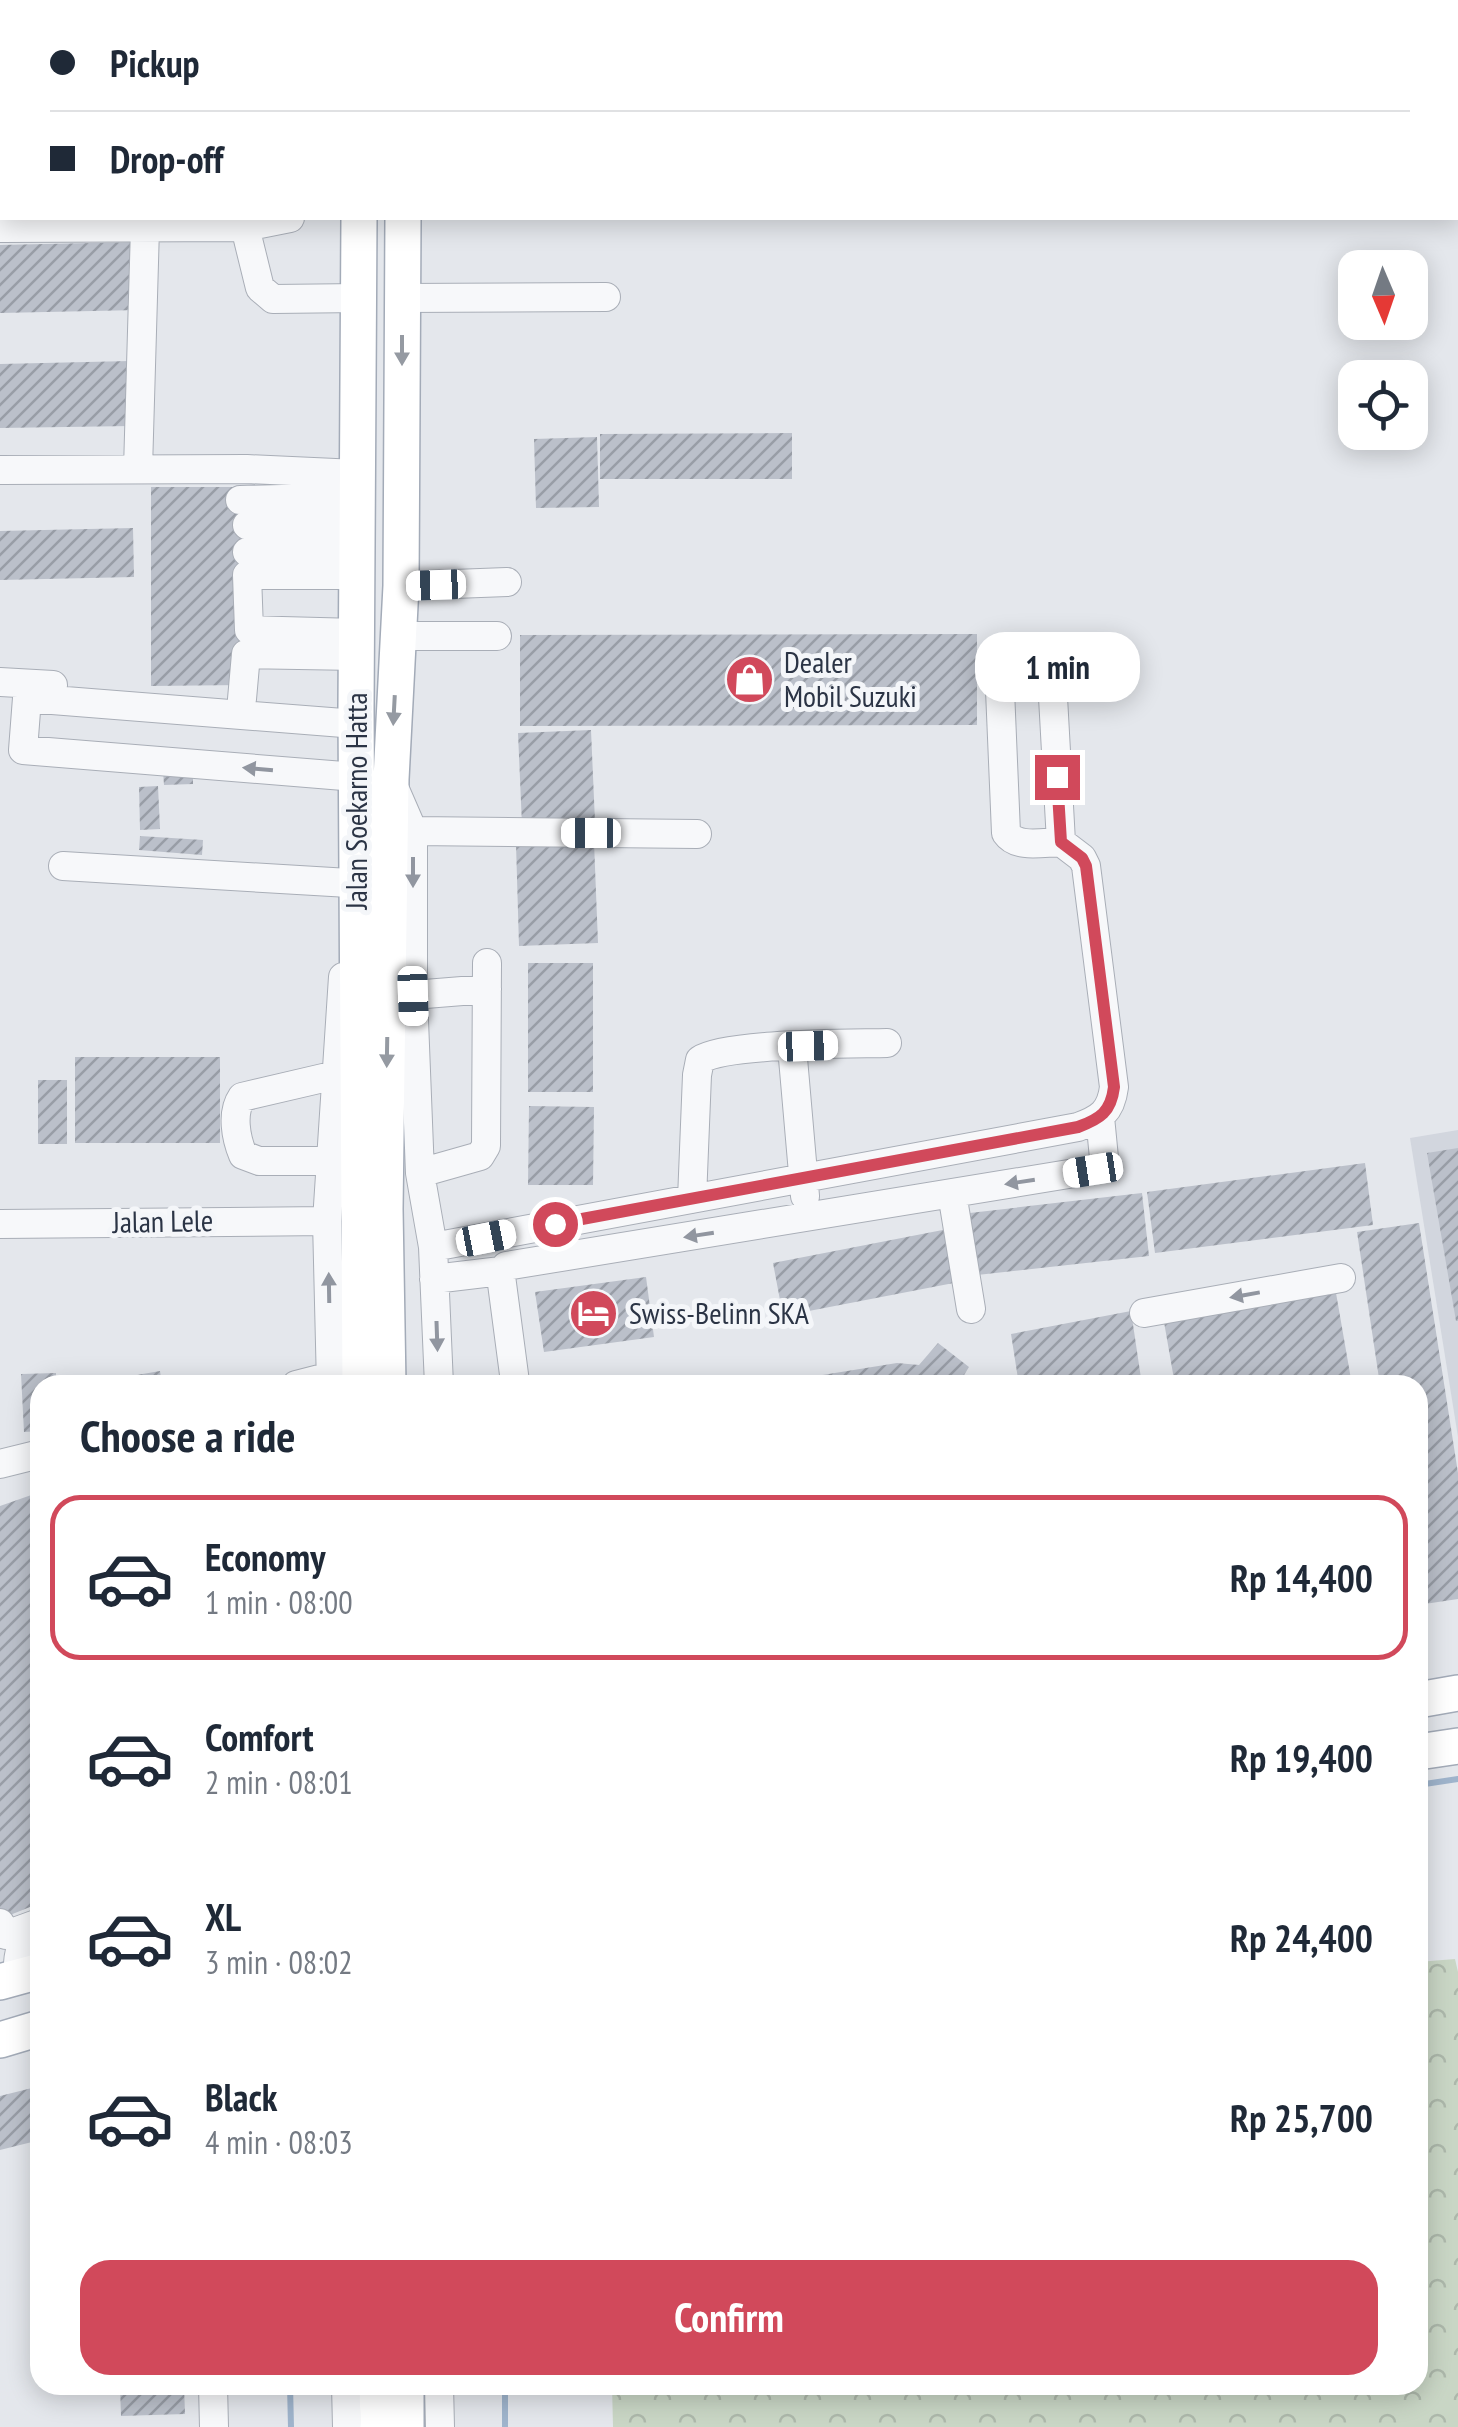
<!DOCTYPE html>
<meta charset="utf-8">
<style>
:root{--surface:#fff;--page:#f2f2f3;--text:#1f2937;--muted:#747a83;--line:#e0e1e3;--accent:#d1495b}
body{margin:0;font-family:"PT Sans Narrow",sans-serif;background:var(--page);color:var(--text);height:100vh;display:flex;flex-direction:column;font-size:38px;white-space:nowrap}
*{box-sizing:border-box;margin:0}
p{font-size:32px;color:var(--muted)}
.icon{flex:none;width:55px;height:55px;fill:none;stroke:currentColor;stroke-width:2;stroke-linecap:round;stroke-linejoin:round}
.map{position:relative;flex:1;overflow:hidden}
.details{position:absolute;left:30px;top:1375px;width:1398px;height:1020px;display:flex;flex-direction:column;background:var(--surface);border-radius:30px;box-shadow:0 5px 25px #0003}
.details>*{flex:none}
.guide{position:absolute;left:0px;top:0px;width:1460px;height:220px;box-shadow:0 5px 25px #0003;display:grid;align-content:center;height:220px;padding:0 50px;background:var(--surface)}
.needle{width:65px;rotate:178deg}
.tools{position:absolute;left:1338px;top:250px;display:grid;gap:20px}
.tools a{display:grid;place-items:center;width:90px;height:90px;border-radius:20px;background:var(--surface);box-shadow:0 5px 25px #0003;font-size:50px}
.end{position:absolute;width:45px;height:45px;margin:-22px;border:12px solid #d1495b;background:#fff;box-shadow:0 0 0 5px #fff}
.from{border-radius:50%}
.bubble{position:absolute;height:70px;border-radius:30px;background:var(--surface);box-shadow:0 5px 25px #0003;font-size:32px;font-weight:700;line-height:70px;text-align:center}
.car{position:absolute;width:30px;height:60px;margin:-30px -15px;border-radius:12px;box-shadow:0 0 8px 2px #0007;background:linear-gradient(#fff 24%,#345 0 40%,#fff 0 76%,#345 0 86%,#fff 0)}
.guide b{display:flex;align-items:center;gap:35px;height:95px;font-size:38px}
.guide b+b{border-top:2px solid var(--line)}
.guide i{width:25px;height:25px;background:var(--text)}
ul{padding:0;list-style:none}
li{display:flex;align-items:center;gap:30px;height:165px;margin:0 20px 15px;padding:0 30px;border:5px solid transparent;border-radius:30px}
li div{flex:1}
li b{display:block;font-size:38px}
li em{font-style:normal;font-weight:700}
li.current{border-color:var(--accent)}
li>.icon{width:90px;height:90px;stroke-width:1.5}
h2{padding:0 50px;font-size:45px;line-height:120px}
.action{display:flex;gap:20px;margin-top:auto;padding:20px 50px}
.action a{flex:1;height:115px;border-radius:30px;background:var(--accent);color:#fff;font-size:40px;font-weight:700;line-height:115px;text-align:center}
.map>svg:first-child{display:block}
.built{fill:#d2d6de}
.forest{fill:url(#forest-crowns)}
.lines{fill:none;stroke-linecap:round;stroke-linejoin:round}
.stream{stroke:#9fb4cc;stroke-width:6}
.building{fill:url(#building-hatch)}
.minor-casing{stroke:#a9aeb7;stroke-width:30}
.major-casing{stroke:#a3abb8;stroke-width:38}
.minor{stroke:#f7f8fa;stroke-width:28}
.major{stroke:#fff;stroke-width:35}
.oneway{fill:#959aa2}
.oneway2{fill:#9196a0}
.route{stroke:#d1495b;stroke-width:12}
.labels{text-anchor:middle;stroke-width:10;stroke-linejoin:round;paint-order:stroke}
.poi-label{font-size:30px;fill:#2b3445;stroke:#f4f6f9;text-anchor:start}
.street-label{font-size:30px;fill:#2b3445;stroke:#f4f6f9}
</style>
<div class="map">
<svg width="1458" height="2427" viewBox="0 0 1458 2427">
<defs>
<pattern id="forest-crowns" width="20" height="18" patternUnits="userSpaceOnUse" patternTransform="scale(2.5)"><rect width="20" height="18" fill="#c9d6c5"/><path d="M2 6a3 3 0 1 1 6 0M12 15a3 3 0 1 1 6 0" fill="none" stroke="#adb8ab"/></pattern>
<pattern id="building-hatch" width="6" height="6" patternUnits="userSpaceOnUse" patternTransform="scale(2.5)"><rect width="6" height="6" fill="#bbc0ca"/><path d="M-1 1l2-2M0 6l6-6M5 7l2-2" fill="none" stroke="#989da6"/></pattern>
</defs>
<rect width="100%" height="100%" fill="#e4e7ec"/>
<!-- built -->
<path class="built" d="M 1458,1130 L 1458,1437 L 1410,1138 Z"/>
<!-- forest -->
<path class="forest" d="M 1455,1959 L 1458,1972 L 1458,2427 L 613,2427 L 612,2385 L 1418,2385 L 1418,1962 Z"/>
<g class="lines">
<!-- stream -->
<path class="stream" d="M 1418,1785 L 1458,1779
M 290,2385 L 291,2427
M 505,2385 L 505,2427"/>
</g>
<!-- building -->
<path class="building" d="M 137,242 L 139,310 L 0,313 L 0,245 Z
M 130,361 L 131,426 L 0,428 L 0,364 Z
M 792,433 L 792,479 L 600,479 L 600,434 Z
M 597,437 L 599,507 L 536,508 L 534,439 Z
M 151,487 L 243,487 L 243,685 L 151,686 Z
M 133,528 L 134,577 L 0,580 L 0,531 Z
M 977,634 L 977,725 L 520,726 L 520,635 Z
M 591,730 L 595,822 L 522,825 L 518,733 Z
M 193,770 L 193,784 L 164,785 L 163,771 Z
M 158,786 L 160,829 L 140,830 L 139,787 Z
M 140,836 L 203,840 L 202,855 L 139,850 Z
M 594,842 L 598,943 L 519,946 L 516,844 Z
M 528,963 L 593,963 L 593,1092 L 528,1092 Z
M 75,1057 L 220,1057 L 220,1143 L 75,1143 Z
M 38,1080 L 67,1080 L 67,1144 L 38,1144 Z
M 529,1106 L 594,1107 L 593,1185 L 528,1185 Z
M 1458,1148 L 1458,1321 L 1456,1321 L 1427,1153 Z
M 1365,1163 L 1373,1225 L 1155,1253 L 1147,1192 Z
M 1142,1193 L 1149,1256 L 968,1276 L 961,1214 Z
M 1419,1223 L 1458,1473 L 1458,1599 L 1418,1605 L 1418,1385 L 1380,1385 L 1357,1232 Z
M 953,1228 L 964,1281 L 783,1316 L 773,1263 Z
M 646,1277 L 654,1337 L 544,1352 L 535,1292 Z
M 1336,1293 L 1352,1385 L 1175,1385 L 1164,1322 Z
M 1131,1311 L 1142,1385 L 1019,1385 L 1011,1334 Z
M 938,1343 L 969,1367 L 958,1385 L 760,1385 L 897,1363 L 919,1365 Z
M 160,1371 L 162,1385 L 122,1385 L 120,1378 Z
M 56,1373 L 56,1385 L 40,1385 L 40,1431 L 24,1432 L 21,1374 Z
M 40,1492 L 40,1903 L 0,1919 L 0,1506 Z
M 40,2086 L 40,2140 L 0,2150 L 0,2096 Z
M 120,2385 L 184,2385 L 185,2414 L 121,2416 Z"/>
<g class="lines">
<defs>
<path id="minor" d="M 296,2 L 296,0
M 0,132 L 2,132
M 245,227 L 260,288 L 273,299 L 360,298
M 0,228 L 245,227 L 290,218
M 402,298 L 606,297
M 138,469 L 145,228
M 0,470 L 247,469 L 357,474
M 240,500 L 357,497
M 247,525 L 357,522
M 247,552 L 357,548
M 357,575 L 247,575 L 249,630 L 357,633
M 401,586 L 507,582
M 398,636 L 497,636
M 0,682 L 53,685
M 1000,690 L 1006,833 C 1017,849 1044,842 1061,842
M 242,699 L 246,654 L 357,656
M 356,777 L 23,750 L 27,698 L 356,724
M 393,785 L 413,831 L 413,995 L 420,1173 L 433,1247 L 439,1385
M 413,831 L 697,834
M 63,866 L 349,883
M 413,995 L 487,989
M 792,1047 L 805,1196
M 331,1161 L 259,1161 L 243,1155 C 236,1138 231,1113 242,1097 L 336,1075
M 420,1173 L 480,1156 L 486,1146 L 487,963
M 952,1193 L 971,1309
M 692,1199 L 697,1075 L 700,1060 C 725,1043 851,1044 887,1043
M 0,1224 L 327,1221
M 433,1247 L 1078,1127 C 1100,1119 1111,1112 1114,1087 L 1086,866 L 1082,858 L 1061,842 L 1052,679
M 434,1279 L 501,1271
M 1144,1313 L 1341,1278
M 515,1382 L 501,1276 L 506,1266 L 1093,1170 L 1102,1164 L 1104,1158 L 1100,1117
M 296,1385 L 331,1376
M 331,1385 L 327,1221 L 343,977
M 0,1464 L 40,1454
M 0,1923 L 6,1935 L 39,1923
M 18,1977 C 17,1955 18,1942 40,1934
M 213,2385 L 214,2427
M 346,2385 L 347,2427
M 439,2385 L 440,2427"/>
<path id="major" d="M 355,0 L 355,2
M 405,2 L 405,0
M 359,218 L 356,709 L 360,1385
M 388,1385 L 385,1209 L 391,779 L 401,586 L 403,218
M 1418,1700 L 1458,1693
M 1418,1752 L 1458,1746
M 0,1982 L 40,1971
M 0,2040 L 40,2028
M 377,2385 L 378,2427
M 406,2385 L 406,2427"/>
</defs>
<!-- minor casing -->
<use href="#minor" class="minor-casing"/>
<!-- major casing -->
<use href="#major" class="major-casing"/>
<!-- minor -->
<use href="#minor" class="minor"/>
<!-- major -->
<use href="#major" class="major"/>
</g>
<!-- one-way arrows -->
<defs><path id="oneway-solid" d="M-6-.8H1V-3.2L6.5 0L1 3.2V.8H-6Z" transform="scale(2.5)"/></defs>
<g class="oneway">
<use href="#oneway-solid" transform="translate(402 350) rotate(90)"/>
<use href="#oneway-solid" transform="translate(394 710) rotate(93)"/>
<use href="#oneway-solid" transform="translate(387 1052) rotate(91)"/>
</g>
<g class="oneway2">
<use href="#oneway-solid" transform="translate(258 769) rotate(-175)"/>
<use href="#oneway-solid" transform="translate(413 872) rotate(90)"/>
<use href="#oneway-solid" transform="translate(1020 1182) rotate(171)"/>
<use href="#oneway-solid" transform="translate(699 1235) rotate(171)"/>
<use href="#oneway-solid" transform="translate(329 1288) rotate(-91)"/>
<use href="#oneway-solid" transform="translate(1245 1295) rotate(170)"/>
<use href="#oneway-solid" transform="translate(437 1336) rotate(88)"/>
</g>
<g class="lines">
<!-- route -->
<path class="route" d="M 555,1224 L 1078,1127 C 1100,1119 1111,1112 1114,1087 L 1086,866 L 1082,858 L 1061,842 L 1057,777"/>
</g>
<!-- icons -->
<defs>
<symbol id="shop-disc" viewBox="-11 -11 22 22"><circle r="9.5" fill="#d1495b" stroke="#f4f6f9"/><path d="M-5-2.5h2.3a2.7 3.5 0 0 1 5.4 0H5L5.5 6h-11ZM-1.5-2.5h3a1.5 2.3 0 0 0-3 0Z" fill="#fff"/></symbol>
<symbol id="hotel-disc" viewBox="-11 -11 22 22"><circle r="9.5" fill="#d1495b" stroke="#f4f6f9"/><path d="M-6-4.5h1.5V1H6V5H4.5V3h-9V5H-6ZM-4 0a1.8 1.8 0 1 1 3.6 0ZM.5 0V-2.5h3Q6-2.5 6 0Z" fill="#fff"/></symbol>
</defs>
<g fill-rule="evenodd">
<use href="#shop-disc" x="722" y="652" width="55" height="55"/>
<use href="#hotel-disc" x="566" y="1286" width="55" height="55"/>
</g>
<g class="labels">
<!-- poi labels -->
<g class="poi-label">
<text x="784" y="673">Dealer<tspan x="784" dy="34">Mobil Suzuki</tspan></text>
<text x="629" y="1324">Swiss-Belinn SKA</text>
</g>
<!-- street labels -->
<g class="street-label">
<text transform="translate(357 801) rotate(-90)" y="10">Jalan Soekarno Hatta</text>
<text transform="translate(163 1222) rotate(-1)" y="10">Jalan Lele</text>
</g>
</g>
</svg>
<div class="tools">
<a><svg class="needle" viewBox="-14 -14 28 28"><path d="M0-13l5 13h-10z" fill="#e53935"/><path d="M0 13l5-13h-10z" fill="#747a83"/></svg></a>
<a><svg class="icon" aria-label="locate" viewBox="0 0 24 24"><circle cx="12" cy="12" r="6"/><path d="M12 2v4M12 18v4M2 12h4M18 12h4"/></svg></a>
</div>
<i class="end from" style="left:555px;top:1224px"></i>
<i class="end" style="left:1057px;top:777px"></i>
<div class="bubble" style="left:975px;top:632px;width:165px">1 min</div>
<i class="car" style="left:436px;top:585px;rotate:268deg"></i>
<i class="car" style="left:591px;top:833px;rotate:270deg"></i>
<i class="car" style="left:413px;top:996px;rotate:178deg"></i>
<i class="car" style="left:808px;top:1046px;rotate:88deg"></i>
<i class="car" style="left:1093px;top:1170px;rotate:261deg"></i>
<i class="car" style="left:486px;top:1238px;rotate:79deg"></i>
<div class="guide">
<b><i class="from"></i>Pickup</b>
<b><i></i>Drop-off</b>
</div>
<section class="details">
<h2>Choose a ride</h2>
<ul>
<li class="current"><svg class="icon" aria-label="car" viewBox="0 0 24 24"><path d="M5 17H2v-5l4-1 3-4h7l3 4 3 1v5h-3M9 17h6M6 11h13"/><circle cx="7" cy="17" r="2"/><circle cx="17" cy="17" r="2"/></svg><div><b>Economy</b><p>1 min · 08:00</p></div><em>Rp 14,400</em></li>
<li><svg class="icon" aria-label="car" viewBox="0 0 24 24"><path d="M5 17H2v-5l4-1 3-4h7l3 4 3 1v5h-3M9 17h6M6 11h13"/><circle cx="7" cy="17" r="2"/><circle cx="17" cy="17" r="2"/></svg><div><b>Comfort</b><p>2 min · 08:01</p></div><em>Rp 19,400</em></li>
<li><svg class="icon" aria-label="car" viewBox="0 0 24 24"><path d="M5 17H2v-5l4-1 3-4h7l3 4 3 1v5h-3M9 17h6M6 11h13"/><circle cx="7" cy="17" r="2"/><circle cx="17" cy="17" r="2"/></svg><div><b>XL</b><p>3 min · 08:02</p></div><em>Rp 24,400</em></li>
<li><svg class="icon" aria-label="car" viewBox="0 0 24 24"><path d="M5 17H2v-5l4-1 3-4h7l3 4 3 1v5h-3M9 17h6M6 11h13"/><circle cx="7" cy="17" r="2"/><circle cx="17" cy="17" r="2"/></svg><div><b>Black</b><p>4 min · 08:03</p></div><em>Rp 25,700</em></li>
</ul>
<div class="action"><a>Confirm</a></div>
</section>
</div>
